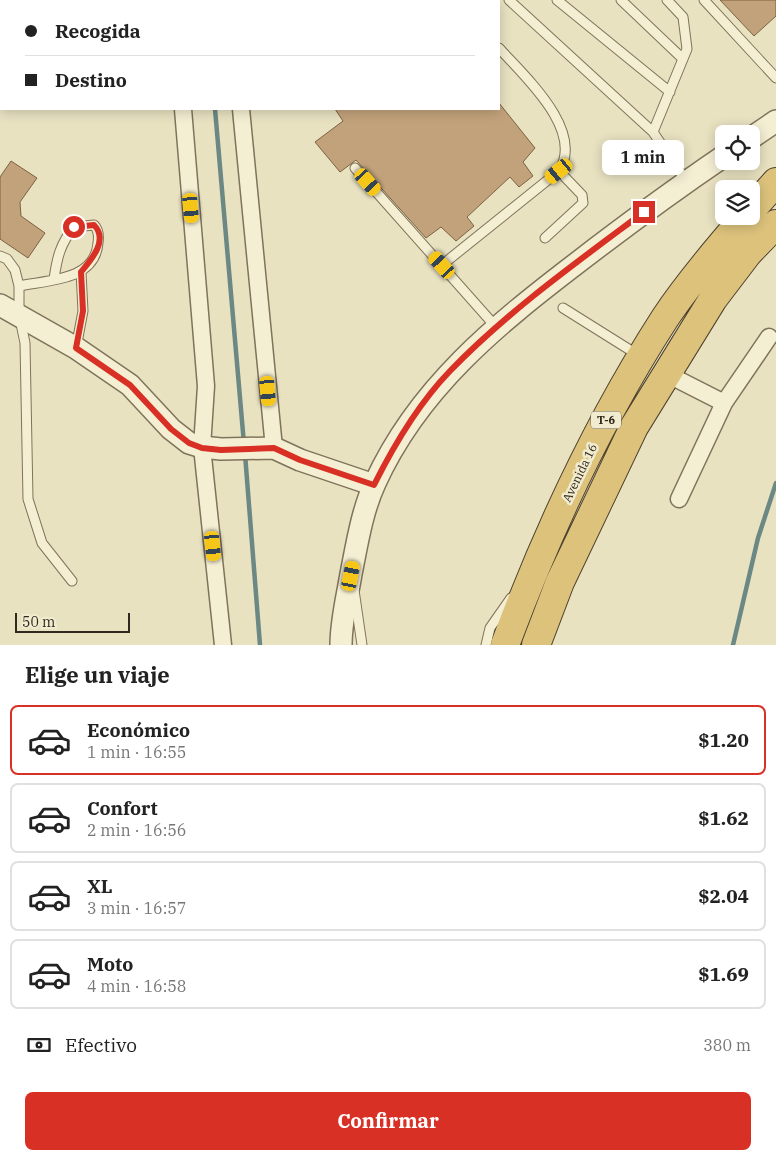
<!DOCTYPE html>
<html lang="es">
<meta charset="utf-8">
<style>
:root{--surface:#fff;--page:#f2f2f2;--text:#222;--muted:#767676;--line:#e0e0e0;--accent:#d93025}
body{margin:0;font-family:"IBM Plex Serif",serif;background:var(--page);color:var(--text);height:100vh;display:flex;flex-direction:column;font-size:19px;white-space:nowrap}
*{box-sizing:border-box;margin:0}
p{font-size:16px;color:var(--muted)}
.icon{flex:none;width:28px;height:28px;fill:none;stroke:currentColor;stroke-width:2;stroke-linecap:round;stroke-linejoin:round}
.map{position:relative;height:645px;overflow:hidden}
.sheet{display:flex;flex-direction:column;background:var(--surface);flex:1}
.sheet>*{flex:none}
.guide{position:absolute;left:0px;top:0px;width:500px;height:110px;box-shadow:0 2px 12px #0003;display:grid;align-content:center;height:110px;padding:0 25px;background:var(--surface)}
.tools{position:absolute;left:715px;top:125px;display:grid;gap:10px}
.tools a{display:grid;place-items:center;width:45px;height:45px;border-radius:8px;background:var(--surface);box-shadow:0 2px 12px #0003;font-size:25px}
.scale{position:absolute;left:15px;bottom:12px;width:115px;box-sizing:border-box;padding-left:5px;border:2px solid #31291d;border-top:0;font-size:14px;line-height:18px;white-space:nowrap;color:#31291d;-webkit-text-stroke:4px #f1ebd0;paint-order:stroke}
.end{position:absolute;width:22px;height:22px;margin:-11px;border:6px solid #d93025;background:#fff;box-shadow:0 0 0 2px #fff}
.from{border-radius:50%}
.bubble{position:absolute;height:35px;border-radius:8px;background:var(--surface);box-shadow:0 2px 12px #0003;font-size:16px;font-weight:800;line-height:35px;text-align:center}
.car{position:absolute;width:15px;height:30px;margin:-15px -8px;border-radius:6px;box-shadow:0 0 4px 1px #0007;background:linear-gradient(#f5c518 24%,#345 0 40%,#f5c518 0 76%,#345 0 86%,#f5c518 0)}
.guide b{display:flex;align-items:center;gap:18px;height:48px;font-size:19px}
.guide b+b{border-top:1px solid var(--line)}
.guide i{width:12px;height:12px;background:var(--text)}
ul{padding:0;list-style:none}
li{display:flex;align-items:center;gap:15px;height:70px;margin:0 10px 8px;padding:0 15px;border:2px solid var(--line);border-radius:8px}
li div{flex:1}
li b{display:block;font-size:19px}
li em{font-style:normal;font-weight:800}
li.current{border-color:var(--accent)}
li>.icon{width:45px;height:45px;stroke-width:1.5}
h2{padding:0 25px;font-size:22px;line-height:60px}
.pay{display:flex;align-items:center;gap:12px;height:55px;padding:0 25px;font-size:19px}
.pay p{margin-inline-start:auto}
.cta{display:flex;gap:10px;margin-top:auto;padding:10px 25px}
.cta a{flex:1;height:58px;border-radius:8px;background:var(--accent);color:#fff;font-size:20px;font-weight:800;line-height:58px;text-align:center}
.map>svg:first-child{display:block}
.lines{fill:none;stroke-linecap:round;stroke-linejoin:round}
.stream{stroke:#6c8884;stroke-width:4.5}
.building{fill:#c2a27b;stroke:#7c6143}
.service-casing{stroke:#80735b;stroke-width:11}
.minor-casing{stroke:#80735b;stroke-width:19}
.tertiary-casing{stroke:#80735b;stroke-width:24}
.trunk-casing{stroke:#4e412f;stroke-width:30}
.service{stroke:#f4efd3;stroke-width:9}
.minor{stroke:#f4efd3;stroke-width:16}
.tertiary{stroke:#f4efd3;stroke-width:21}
.trunk{stroke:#dcc27b;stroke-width:28}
.route{stroke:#d93025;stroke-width:6}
.labels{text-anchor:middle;stroke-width:5;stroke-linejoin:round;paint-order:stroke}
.shield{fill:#f1ebd0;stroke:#6b6353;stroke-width:1}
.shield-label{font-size:11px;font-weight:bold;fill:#31291d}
.street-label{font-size:12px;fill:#31291d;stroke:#f1ebd0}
</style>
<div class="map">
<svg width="776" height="645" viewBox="0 0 776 645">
<rect width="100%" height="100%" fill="#e8e2c1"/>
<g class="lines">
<!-- stream -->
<path class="stream" d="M 206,0 L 206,1
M 215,109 L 244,444
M 245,454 L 260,645
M 733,645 L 758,538 L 776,483"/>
</g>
<!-- building -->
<path class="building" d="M 720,0 L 776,0 L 776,16 L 754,36 Z
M 499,103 L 535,148 L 523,162 L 533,176 L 519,187 L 510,177 L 467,217 L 474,226 L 456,241 L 441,227 L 426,238 L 356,160 L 340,172 L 315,142 L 343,121 L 335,109 L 499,109 Z
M 11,161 L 37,178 L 20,202 L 21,216 L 45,233 L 28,258 L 0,239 L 0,177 Z"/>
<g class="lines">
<defs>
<path id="service" d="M 274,0 L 275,1
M 454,0 L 455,1
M 509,0 L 653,132
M 557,0 L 670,92
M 621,0 L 683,59
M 667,0 L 683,17 L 687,49 L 653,132 L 686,181
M 704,0 L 776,78
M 300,1 L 301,0
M 355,168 L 496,327
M 545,238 L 583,203 L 582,195 L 559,171
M 0,256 L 7,259 L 15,270 L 19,286 L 19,314 L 25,343 L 28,499 L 42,543 L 72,581
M 442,265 L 559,171 C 585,130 524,76 499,48
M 19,286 C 48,280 95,281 98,243 C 99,236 99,230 94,225 L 74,227 C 60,244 57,258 54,279
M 563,308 L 638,355
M 76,348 L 83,311 L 81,272
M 354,590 L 362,645
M 486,645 L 490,628 L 511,598"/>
<path id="minor" d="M 174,0 L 174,1
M 230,0 L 230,1
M 0,77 L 1,77
M 183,109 L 206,386 L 202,447 L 223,645
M 241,109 L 274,448
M 667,374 L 724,403
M 679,499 L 724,403 L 769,337"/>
<path id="tertiary" d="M 751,138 L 776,121
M 0,305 L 76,348 L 130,385 L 171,429 L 189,443 L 202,447 L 221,449 L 274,448 L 300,460 L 374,485
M 341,645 C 341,621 347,598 351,574 C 357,544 362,511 375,483 C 418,388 496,325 577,263 C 625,226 674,190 724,156"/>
<path id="trunk" d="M 751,210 L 776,182
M 505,645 C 547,532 600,419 665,318 C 689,282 718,248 746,216
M 536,645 L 560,582 L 634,427 L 713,299 L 748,253 L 776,224"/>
</defs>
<!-- service casing -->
<use href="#service" class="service-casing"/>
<!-- minor casing -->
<use href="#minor" class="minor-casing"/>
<!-- tertiary casing -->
<use href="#tertiary" class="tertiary-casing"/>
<!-- trunk casing -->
<use href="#trunk" class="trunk-casing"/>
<!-- service -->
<use href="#service" class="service"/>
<!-- minor -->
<use href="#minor" class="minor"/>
<!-- tertiary -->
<use href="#tertiary" class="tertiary"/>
<!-- trunk -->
<use href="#trunk" class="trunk"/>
</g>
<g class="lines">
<!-- route -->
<path class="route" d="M 74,227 L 94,225 C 109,240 91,260 81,272 L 83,311 L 76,348 L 130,385 L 171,429 L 189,443 L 202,448 L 221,450 L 274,448 L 300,460 L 374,485 C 394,445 418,404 450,371 C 508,311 577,262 644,212"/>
</g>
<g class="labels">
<!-- shield labels -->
<rect class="shield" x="591" y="411.5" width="30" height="17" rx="4"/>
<g class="shield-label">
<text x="606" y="424">T-6</text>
</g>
<!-- street labels -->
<g class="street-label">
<text transform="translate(580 473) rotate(-64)" y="4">Avenida 16</text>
</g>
</g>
</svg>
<div class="tools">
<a><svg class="icon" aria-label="locate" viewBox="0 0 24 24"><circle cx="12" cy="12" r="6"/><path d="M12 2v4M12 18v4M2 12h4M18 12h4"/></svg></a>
<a><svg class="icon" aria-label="layers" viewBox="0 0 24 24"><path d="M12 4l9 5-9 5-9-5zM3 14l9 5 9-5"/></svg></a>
</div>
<div class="scale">50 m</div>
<i class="end from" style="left:74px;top:227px"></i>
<i class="end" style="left:644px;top:212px"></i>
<div class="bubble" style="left:602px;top:140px;width:82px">1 min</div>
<i class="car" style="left:559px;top:171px;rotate:231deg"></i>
<i class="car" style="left:368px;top:182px;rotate:138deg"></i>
<i class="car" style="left:191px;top:208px;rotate:175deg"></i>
<i class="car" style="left:442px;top:265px;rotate:318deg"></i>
<i class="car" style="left:268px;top:391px;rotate:175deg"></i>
<i class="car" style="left:213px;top:546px;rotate:174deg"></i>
<i class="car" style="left:351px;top:576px;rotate:11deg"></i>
<div class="guide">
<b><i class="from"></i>Recogida</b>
<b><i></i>Destino</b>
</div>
</div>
<section class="sheet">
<h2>Elige un viaje</h2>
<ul>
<li class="current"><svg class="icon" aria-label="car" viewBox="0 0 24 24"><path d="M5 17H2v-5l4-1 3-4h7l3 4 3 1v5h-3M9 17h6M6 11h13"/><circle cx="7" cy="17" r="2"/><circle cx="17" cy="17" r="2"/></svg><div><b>Económico</b><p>1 min · 16:55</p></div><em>$1.20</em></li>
<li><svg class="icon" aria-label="car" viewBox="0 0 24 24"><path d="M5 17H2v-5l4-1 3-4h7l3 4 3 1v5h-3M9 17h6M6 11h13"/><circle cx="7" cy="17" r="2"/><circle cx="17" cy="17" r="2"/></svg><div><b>Confort</b><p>2 min · 16:56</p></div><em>$1.62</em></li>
<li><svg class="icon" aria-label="car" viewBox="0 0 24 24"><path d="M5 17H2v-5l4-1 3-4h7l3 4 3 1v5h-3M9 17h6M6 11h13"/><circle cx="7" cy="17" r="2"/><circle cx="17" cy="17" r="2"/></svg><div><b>XL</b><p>3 min · 16:57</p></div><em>$2.04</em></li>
<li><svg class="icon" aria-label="car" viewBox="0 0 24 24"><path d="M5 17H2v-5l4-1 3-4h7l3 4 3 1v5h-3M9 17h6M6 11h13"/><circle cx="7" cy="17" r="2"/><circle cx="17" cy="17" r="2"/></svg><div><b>Moto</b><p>4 min · 16:58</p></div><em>$1.69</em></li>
</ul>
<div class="pay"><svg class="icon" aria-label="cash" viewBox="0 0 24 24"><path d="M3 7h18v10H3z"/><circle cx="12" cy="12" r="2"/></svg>Efectivo<p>380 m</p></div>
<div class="cta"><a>Confirmar</a></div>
</section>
